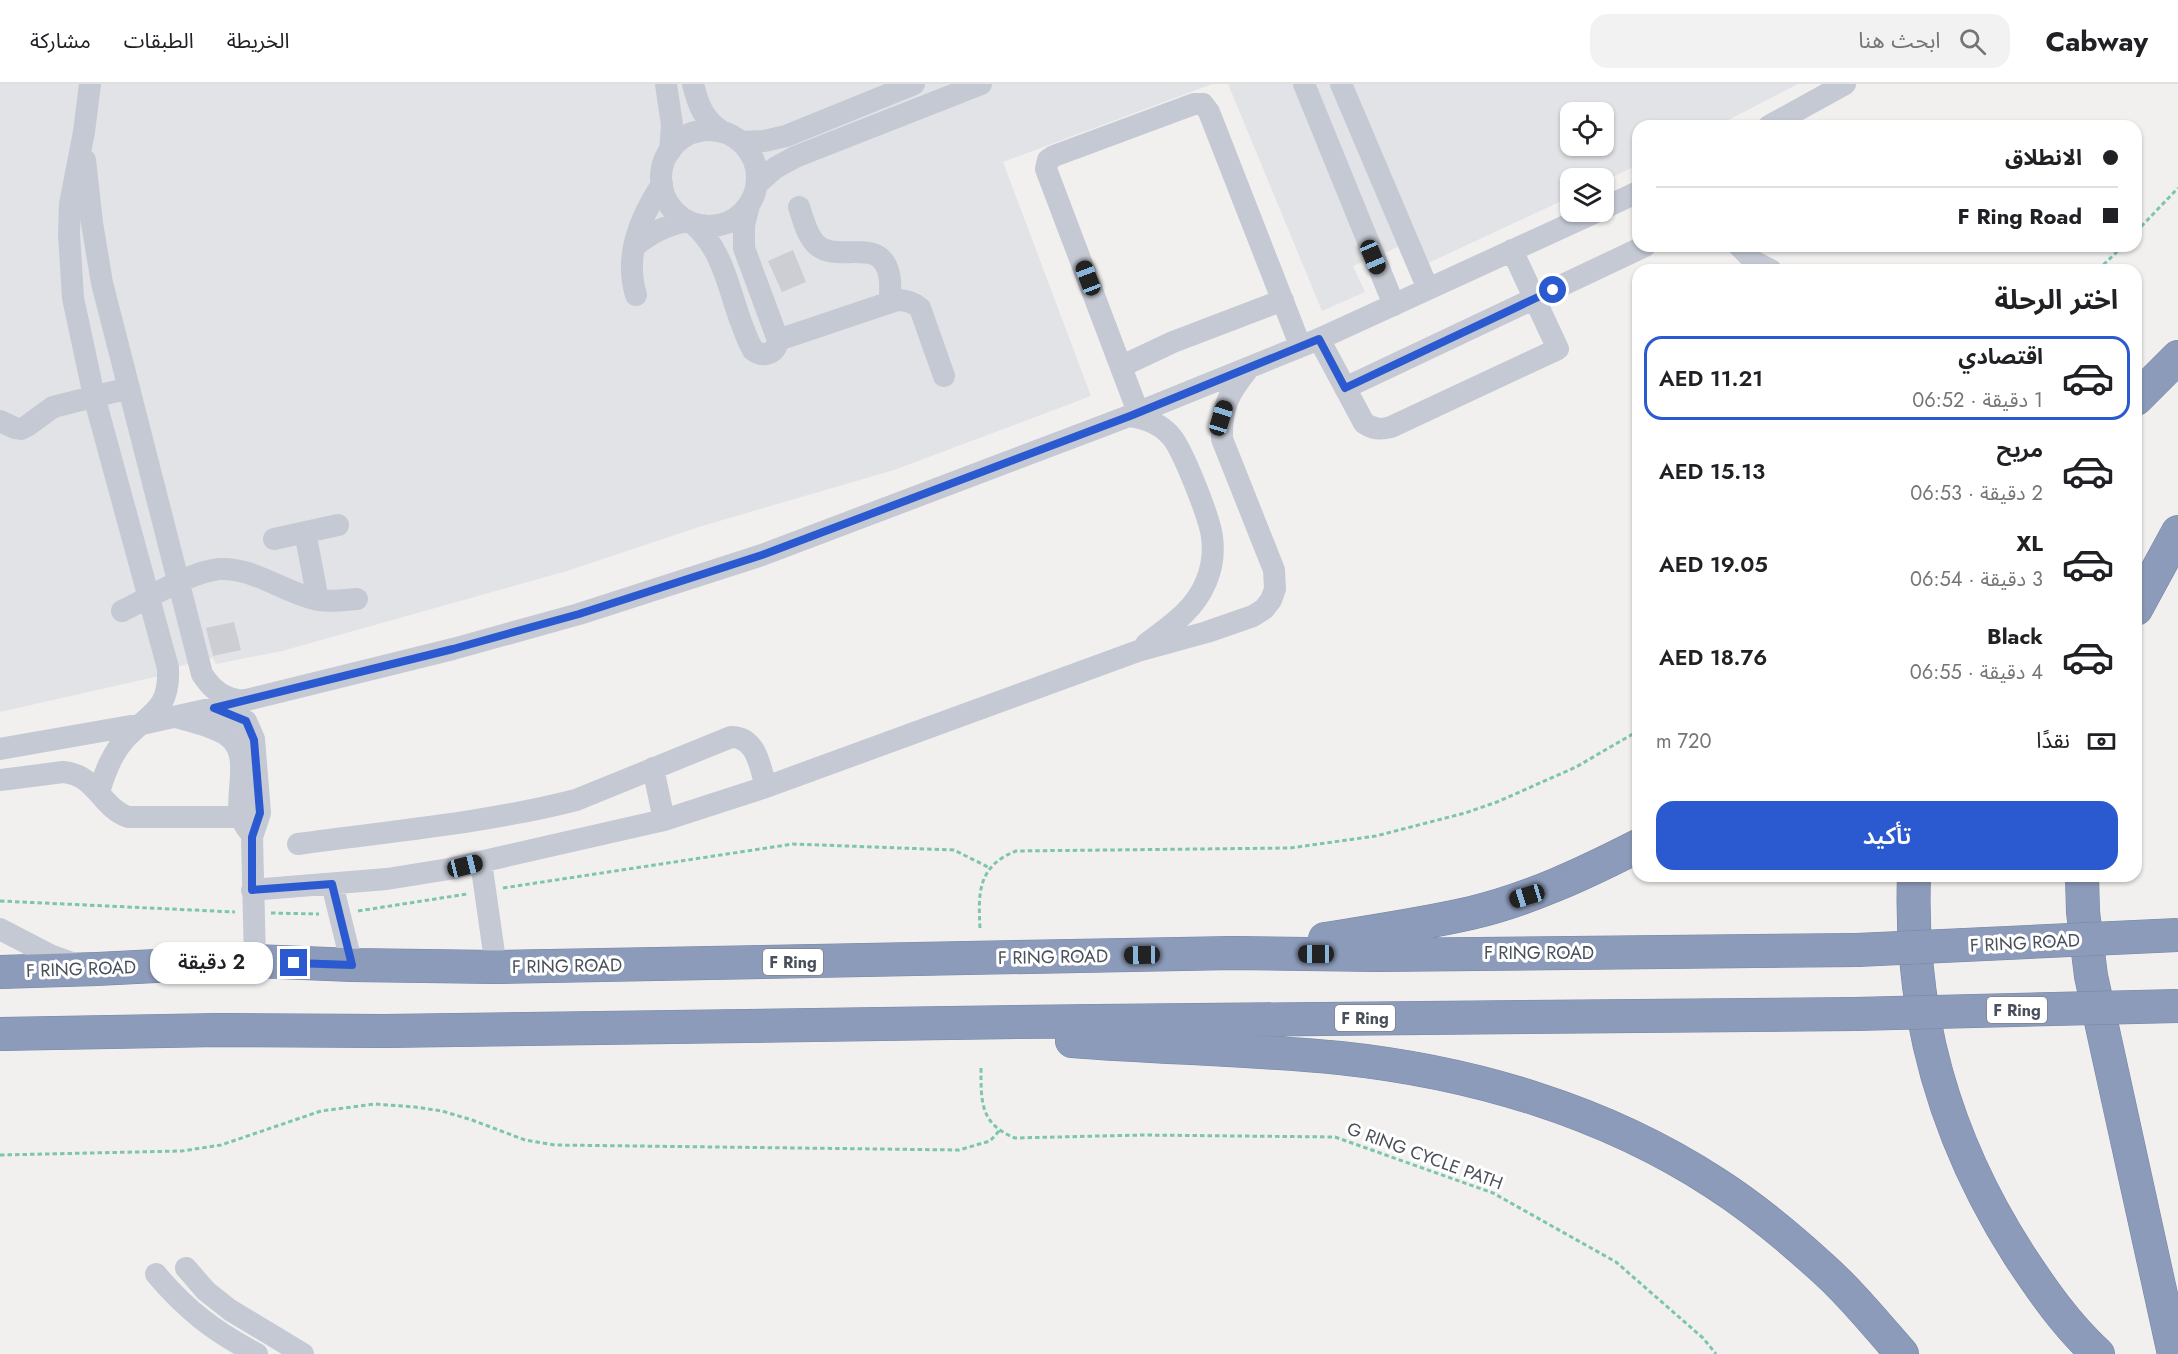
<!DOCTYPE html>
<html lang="ar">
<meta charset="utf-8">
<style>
:root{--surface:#fff;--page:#f2f2f2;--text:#202124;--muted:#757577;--line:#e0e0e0;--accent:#2b5ad0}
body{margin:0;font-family:Jost,"Noto Sans Arabic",sans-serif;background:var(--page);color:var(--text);direction:rtl;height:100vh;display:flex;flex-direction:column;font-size:22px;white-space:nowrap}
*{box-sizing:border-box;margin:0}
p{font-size:20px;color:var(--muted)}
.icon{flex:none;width:33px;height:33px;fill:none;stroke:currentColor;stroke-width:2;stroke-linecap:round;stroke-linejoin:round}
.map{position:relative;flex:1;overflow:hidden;direction:ltr}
.side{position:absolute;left:1632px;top:180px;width:510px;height:618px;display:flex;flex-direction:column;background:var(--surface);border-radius:18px;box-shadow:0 2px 4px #0004;direction:rtl}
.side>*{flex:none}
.hud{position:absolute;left:1632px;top:36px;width:510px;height:132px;border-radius:18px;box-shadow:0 2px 4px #0004;direction:rtl;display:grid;align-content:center;height:132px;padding:0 24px;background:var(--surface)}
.buttons{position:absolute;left:1560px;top:18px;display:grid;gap:12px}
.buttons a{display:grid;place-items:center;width:54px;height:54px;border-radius:12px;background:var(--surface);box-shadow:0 2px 4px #0004;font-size:30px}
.end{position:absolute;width:27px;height:27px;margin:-14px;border:8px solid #2b5ad0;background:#fff;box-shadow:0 0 0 3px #fff}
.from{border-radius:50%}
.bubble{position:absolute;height:42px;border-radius:18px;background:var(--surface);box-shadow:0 2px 4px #0004;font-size:20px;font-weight:600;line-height:42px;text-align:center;direction:rtl}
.car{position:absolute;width:18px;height:36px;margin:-18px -9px;border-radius:8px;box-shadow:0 0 4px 2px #0007;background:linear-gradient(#222 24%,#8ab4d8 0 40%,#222 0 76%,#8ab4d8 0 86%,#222 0)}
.hud b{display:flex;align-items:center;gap:21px;height:57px;font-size:22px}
.hud b+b{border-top:2px solid var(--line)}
.hud i{width:15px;height:15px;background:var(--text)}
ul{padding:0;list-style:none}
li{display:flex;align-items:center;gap:18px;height:84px;margin:0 12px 9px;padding:0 12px;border:3px solid transparent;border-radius:18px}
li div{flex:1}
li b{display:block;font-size:22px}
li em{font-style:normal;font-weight:600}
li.active{border-color:var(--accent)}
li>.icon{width:54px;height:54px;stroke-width:1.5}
h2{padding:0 24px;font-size:27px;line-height:72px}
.pay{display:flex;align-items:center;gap:15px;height:66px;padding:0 24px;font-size:22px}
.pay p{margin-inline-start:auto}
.primary-button{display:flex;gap:12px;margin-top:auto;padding:12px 24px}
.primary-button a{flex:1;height:69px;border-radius:18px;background:var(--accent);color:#fff;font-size:24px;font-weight:600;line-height:69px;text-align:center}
header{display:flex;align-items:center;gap:36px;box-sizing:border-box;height:84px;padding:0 30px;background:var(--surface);border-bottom:2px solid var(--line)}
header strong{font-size:28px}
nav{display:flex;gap:33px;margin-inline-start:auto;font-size:21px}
.search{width:420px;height:54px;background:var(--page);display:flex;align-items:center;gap:15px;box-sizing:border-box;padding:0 21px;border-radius:18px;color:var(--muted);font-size:22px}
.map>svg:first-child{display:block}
.airport{fill:#e1e3e6;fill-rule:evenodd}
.building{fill:#ccced3}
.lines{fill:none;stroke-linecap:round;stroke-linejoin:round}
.highway-casing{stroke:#7786a5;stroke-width:34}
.path{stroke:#7dc5ad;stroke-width:3;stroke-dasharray:4.5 3;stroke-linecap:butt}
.minor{stroke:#c4c9d3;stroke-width:22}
.highway{stroke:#8c9bb9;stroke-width:33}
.highway-bridge-casing{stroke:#7786a5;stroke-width:34;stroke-linecap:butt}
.highway-bridge{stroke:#8c9bb9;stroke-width:33}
.route{stroke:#2b5ad0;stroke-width:8}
.labels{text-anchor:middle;stroke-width:6;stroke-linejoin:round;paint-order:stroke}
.shield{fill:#fff;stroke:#80848c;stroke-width:1.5}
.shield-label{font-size:16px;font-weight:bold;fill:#49505b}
.street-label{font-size:18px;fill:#49505b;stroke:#fff}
</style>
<header>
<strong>Cabway</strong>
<div class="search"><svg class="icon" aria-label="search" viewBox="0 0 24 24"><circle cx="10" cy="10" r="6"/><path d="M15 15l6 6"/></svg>ابحث هنا</div>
<nav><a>الخريطة</a><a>الطبقات</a><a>مشاركة</a></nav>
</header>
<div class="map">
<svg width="2178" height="1270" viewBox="0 0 2178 1270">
<rect width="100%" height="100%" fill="#f1f0ef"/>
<!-- airport -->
<path class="airport" d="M 0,0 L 1212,0 L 1003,78 L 1091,312 L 894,386 L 702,442 L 567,487 L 282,567 L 216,580 L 213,574 L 159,587 L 159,592 L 0,628 Z
M 1228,0 L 1798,0 L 1717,42 L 1638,42 L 1638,81 L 1604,97 L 1604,94 L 1570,94 L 1570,113 L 1424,181 L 1415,156 L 1353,182 L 1365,208 L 1322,227 ZM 1570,28 L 1604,28 L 1604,62 L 1570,62 Z"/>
<!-- building -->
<path class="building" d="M 793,166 L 806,198 L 782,208 L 768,177 Z
M 234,538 L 241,566 L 213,572 L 206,544 Z"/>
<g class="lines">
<defs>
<path id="highway" d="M 2136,315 L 2178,273
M 2136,525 L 2178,448
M 1914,792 C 1909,930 1944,1054 2019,1171 C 2042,1206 2067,1242 2098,1270
M 2082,792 L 2083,828 L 2091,892 L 2174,1270
M 1325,855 C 1374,847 1423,840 1471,829 C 1530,815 1585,789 1638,762
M 0,888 L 97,885 L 255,877 L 352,881 L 496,883 L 1233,869 L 1378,871 L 1857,866
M 0,950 L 219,946 L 384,947 L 1095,937 L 1855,930
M 1072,957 C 1161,964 1251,965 1340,974 C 1471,988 1603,1026 1715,1099 C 1751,1122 1785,1150 1817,1179 C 1848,1206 1875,1239 1902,1270"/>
</defs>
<!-- highway casing -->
<use href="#highway" class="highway-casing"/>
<!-- path -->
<path class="path" d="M 2136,148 L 2178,104
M 2098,186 L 2123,162
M 503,804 L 793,760 L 954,766 L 990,784
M 0,817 L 235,828
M 358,827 L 467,810
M 271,829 L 319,830
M 980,844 C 978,808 978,782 1016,767 L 1290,764 L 1376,752 L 1465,729 L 1497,718 L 1576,683 L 1638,647
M 981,984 C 981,1018 980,1040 1015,1054 L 1143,1051 L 1335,1053 L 1493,1109 L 1616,1178 L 1703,1254 L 1716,1270
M 0,1071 L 182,1067 L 221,1061 L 321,1027 L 375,1020 L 415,1023 L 442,1027 L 472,1036 L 525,1056 L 555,1061 L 959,1066 L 990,1057 L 999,1047"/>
<!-- minor -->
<path class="minor" d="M 90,0 L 84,48 L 70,120 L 69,150 L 73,214 L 94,312 L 168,584 C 170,626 151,628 127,653 C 112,669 105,688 99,708
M 666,0 L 672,41 L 670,67
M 693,0 C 698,20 703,35 721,47
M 1304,0 L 1394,221
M 1341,0 L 1428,205
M 1769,42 L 1845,0
M661 94a48 48 0 1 1 96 0a48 48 0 1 1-96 0Z
M 741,58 L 764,57 L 786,52 L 914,0
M 85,76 L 92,139 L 102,199 L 202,590 C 213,607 224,615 245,617
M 757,100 L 775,84 L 795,73 L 981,0
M 799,123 C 803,134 807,153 817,161 C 838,180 880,151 889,190 C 891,199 890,209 890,218
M 1604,124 L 1638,108
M 692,139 C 730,170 730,225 753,266 C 764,274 776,270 778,256 L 744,164 L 744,141 L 749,121
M 1739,162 L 1755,178 L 1771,186
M 634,163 C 650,149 666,141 687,137
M 636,211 C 624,171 640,134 662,100
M 1319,255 L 1364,339 C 1373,345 1380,346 1391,343 L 1558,265 L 1512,166
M 778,256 L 897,216 C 906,216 913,218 920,224 L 944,292
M 1122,282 L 1173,258 L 1283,216
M 1345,304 L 1645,162
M 1138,328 L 1046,85 L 1048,76 L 1054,72 L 1194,20 L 1203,20 L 1209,28 L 1300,261
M 1129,332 C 1145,334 1159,339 1170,351 C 1182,363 1210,435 1212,453 C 1214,468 1212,484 1206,498 C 1194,527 1170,542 1146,560
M 0,337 L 15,344 L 21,345 L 27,342 L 53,323 L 129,304
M 305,448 L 318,516
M 274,455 L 338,441
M 122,527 C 149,514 190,488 219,485 C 252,483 280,506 311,514 C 326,519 342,516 357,515
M 214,624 L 246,637 L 254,655 L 260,729 L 252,753 L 255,877
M 176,633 C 192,638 215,642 229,653 C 252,671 234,711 241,734 C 243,738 246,743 248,746
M 0,665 L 142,640 L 214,624 L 453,565 L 579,530 L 762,471 L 1129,332 L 1319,255 L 1596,128
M 653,684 L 664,736
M 0,696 L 63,688 C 97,691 100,723 128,733 L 241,733
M 298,760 C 391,747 486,739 576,716 L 731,653 C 757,653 760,683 766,703
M 481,778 L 496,883
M 332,800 L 352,881
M 252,806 L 387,795 L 449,785 L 664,736 L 766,703 L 1138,567 L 1207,548 L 1253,532 L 1264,525 L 1271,516 L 1275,505 L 1274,486 L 1222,355 C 1221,322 1229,309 1249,284
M 0,845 L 50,871 L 75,880
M 186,1184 L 206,1207 L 230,1226 L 303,1270
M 156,1190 C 186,1226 215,1248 257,1270"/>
<!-- highway -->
<use href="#highway" class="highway"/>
<defs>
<path id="highway-bridge" d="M 1857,866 L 2178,851
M 1855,930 L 2178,922"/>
</defs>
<!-- highway-bridge casing -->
<use href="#highway-bridge" class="highway-bridge-casing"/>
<!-- highway-bridge -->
<use href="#highway-bridge" class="highway-bridge"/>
</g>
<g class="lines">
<!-- route -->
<path class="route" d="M 294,879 L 352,881 L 332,800 L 252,806 L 252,753 L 260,729 L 254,656 L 246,637 L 214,624 L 453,565 L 579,530 L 762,471 L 1130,332 L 1319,255 L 1345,304 L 1553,206"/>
</g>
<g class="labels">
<!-- shield labels -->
<g class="shield">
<rect x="763" y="865" width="60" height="26" rx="4.5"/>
<rect x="1987" y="913" width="60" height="26" rx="4.5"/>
<rect x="1335" y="921" width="60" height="26" rx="4.5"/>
</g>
<g class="shield-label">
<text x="793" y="884">F Ring</text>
<text x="2017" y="932">F Ring</text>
<text x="1365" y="940">F Ring</text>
</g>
<!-- street labels -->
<g class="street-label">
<text transform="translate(2025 859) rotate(-3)" y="6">F RING ROAD</text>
<text x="1539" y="875">F RING ROAD</text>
<text transform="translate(1053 873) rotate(-1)" y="6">F RING ROAD</text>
<text transform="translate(567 882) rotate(-1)" y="6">F RING ROAD</text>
<text transform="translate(81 885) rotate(-2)" y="6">F RING ROAD</text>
<text transform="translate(1425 1072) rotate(20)" y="6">G RING CYCLE PATH</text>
</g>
</g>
</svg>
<div class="buttons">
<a><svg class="icon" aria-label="locate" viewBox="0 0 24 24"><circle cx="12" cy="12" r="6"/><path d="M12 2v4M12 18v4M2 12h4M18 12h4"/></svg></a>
<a><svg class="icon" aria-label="layers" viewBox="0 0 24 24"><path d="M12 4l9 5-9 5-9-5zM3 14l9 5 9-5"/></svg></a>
</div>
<i class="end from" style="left:1553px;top:206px"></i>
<i class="end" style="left:294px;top:879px"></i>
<div class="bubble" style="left:150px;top:858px;width:123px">2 دقيقة</div>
<i class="car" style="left:1373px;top:173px;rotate:157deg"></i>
<i class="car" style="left:1088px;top:194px;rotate:339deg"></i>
<i class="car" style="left:1221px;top:334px;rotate:17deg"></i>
<i class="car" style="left:465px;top:782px;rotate:76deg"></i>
<i class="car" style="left:1527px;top:812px;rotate:253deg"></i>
<i class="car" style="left:1316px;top:870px;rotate:270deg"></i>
<i class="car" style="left:1142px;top:871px;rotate:269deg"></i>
<div class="hud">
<b><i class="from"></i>الانطلاق</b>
<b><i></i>F Ring Road</b>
</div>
<section class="side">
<h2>اختر الرحلة</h2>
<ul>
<li class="active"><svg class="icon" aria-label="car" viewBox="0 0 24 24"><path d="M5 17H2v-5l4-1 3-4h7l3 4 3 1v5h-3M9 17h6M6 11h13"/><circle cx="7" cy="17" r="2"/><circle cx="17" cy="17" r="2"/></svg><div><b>اقتصادي</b><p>1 دقيقة · 06:52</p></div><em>AED 11.21</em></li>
<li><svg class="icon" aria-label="car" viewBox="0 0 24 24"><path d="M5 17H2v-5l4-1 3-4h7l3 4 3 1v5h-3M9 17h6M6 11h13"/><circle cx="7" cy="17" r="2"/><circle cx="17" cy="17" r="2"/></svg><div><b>مريح</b><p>2 دقيقة · 06:53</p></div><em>AED 15.13</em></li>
<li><svg class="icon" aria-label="car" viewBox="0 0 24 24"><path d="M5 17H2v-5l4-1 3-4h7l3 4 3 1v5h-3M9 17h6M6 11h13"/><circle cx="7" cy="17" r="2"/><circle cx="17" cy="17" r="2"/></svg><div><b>XL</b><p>3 دقيقة · 06:54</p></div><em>AED 19.05</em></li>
<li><svg class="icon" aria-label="car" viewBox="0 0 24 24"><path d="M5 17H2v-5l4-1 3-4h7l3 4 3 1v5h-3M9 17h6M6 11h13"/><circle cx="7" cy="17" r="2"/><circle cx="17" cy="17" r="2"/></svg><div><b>Black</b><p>4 دقيقة · 06:55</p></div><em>AED 18.76</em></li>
</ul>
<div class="pay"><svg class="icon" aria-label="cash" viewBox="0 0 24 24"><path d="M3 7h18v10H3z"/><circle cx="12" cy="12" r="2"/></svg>نقدًا<p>720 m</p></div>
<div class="primary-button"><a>تأكيد</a></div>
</section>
</div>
